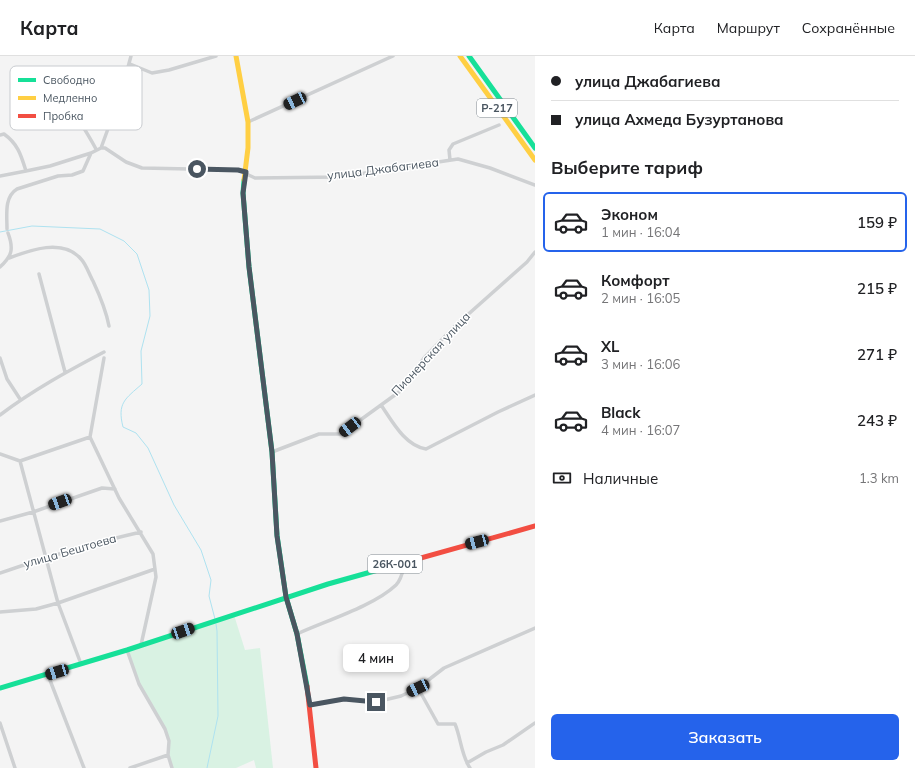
<!DOCTYPE html>
<html lang="ru">
<meta charset="utf-8">
<style>
:root{--surface:#fff;--page:#f6f6f6;--text:#202124;--muted:#757577;--line:#e0e0e0;--accent:#2563eb}
body{margin:0;font-family:Mulish,sans-serif;background:var(--page);color:var(--text);height:100vh;display:flex;flex-direction:column;font-size:15px;white-space:nowrap}
*{box-sizing:border-box;margin:0}
p{font-size:13px;color:var(--muted)}
.icon{flex:none;width:22px;height:22px;fill:none;stroke:currentColor;stroke-width:2;stroke-linecap:round;stroke-linejoin:round}
.map{position:relative;flex:1;overflow:hidden}
.details{display:flex;flex-direction:column;background:var(--surface);width:380px}
.details>*{flex:none}
.top-card{display:grid;align-content:center;height:88px;padding:0 16px;background:var(--surface)}
.end{position:absolute;width:18px;height:18px;margin:-9px;border:5px solid #4a5661;background:#fff;box-shadow:0 0 0 2px #fff}
.from{border-radius:50%}
.bubble{position:absolute;height:28px;border-radius:6px;background:var(--surface);box-shadow:0 2px 6px #0003;font-size:13px;font-weight:600;line-height:28px;text-align:center}
.car{position:absolute;width:12px;height:24px;margin:-12px -6px;border-radius:5px;box-shadow:0 0 3px 1px #0007;background:linear-gradient(#222 24%,#8ab4d8 0 40%,#222 0 76%,#8ab4d8 0 86%,#222 0)}
.top-card b{display:flex;align-items:center;gap:14px;height:38px;font-size:15px}
.top-card b+b{border-top:1px solid var(--line)}
.top-card i{width:10px;height:10px;background:var(--text)}
ul{padding:0;list-style:none}
li{display:flex;align-items:center;gap:12px;height:60px;margin:0 8px 6px;padding:0 8px;border:2px solid transparent;border-radius:6px}
li div{flex:1}
li b{display:block;font-size:15px}
li em{font-style:normal;font-weight:600}
li.selected{border-color:var(--accent)}
li>.icon{width:36px;height:36px;stroke-width:1.5}
h2{padding:0 16px;font-size:18px;line-height:48px}
.pay{display:flex;align-items:center;gap:10px;height:44px;padding:0 16px;font-size:15px}
.pay p{margin-inline-start:auto}
.cta{display:flex;gap:8px;margin-top:auto;padding:8px 16px}
.cta a{flex:1;height:46px;border-radius:6px;background:var(--accent);color:#fff;font-size:16px;font-weight:600;line-height:46px;text-align:center}
header{display:flex;align-items:center;gap:24px;box-sizing:border-box;height:56px;padding:0 20px;background:var(--surface);border-bottom:1px solid var(--line)}
header strong{font-size:19px}
nav{display:flex;gap:22px;margin-inline-start:auto;font-size:14px}
main{display:flex;flex:1;min-height:0}
.map>svg:first-child{display:block}
.green{fill:#d9f2e3}
.lines{fill:none;stroke-linecap:round;stroke-linejoin:round}
.stream{stroke:#aee2f0;stroke-width:1}
.street{stroke:#ced0d2;stroke-width:3.5}
.fast{stroke:#16e098;stroke-width:5}
.slow{stroke:#ffcf43;stroke-width:5}
.jam{stroke:#f24e42;stroke-width:5}
.route{stroke:#4a5661;stroke-width:5}
.labels{text-anchor:middle;stroke-width:3;stroke-linejoin:round;paint-order:stroke}
.shield{fill:#fff;stroke:#808990;stroke-width:1}
.shield-label{font-size:11px;font-weight:bold;fill:#4a5661}
.street-label{font-size:12px;fill:#4a5661;stroke:#fff}
.key{fill:#fff;stroke:#c9ccd0;stroke-width:1}
.key-label{font-size:11px;fill:#4a5661}
</style>
<header>
<strong>Карта</strong>
<nav><a>Карта</a><a>Маршрут</a><a>Сохранённые</a></nav>
</header>
<main>
<div class="map">
<svg width="535" height="712" viewBox="0 0 535 712">
<rect width="100%" height="100%" fill="#f4f4f4"/>
<!-- green -->
<path class="green" d="M 234,559 L 245,594 L 260,592 L 273,712 L 256,712 L 254,704 L 236,712 L 172,712 L 168,699 L 169,685 L 165,673 L 139,628 L 127,594 Z"/>
<g class="lines">
<!-- stream -->
<path class="stream" d="M 0,176 L 32,170 L 100,173 L 124,185 L 137,198 L 149,234 L 150,260 L 141,295 L 142,328 C 125,343 117,347 123,371 L 136,377 L 148,392 L 174,449 L 201,494 L 211,524 L 209,540 L 215,563
M 207,712 L 218,660 L 217,575 L 216,568"/>
<!-- street -->
<path class="street" d="M 130,8 L 152,17 L 169,14 L 216,0
M 28,22 C 62,34 79,62 96,93
M 248,66 L 393,0
M 0,79 L 4,78 C 18,88 21,99 26,115 L 50,110 L 91,97 L 101,92 L 105,92 L 126,106 L 142,112 L 238,114 L 255,122 L 339,121 L 458,103 L 490,112 L 535,129
M 101,92 L 121,37 L 131,0
M 450,104 L 449,94 L 453,88 L 499,69
M 0,120 L 26,115
M 7,173 C 7,159 4,141 17,133 L 58,120 L 72,119 L 83,115 L 91,97
M 9,202 C 30,194 63,182 81,203 C 86,208 89,218 93,225 C 100,240 106,254 109,270
M 0,211 C 12,200 14,193 8,177
M 39,218 L 65,316
M 0,302 L 7,323 L 20,343
M 104,302 L 90,381 L 119,442 L 153,498 L 156,521 L 141,589
M 381,349 C 392,365 405,390 426,393 L 498,356 L 535,339
M 0,359 C 33,334 68,315 104,296
M 272,396 L 319,378 L 341,378 L 399,336 L 424,302 L 455,270 L 527,206 L 535,196
M 0,398 L 20,405 L 90,381
M 20,405 L 58,547 L 81,608
M 0,465 L 33,456 L 102,432 L 115,433
M 0,517 C 47,501 93,487 141,476
M 0,556 L 36,553 L 58,547 L 155,513
M 297,578 C 325,565 374,550 396,529 C 402,523 403,514 405,506
M 127,594 L 139,628 L 165,673 L 169,685 L 168,699 L 172,712
M 48,619 L 84,712
M 418,632 L 438,668 L 455,668 C 461,682 461,699 470,712
M 310,649 L 344,643 L 376,646 L 401,640 L 418,632 L 444,612 L 535,572
M 0,667 L 15,712
M 467,707 L 486,696 L 503,689 L 535,667
M 130,712 L 168,699"/>
<!-- fast -->
<path class="fast" d="M 469,0 L 535,92
M 244,124 L 243,137 L 249,211 L 272,396 L 277,479 L 286,541 L 297,578 L 307,630
M 0,632 L 127,594 L 328,528 L 378,514"/>
<!-- slow -->
<path class="slow" d="M 236,0 L 248,66 L 248,92 L 244,124
M 460,0 L 535,104"/>
<!-- jam -->
<path class="jam" d="M 378,514 L 535,470
M 307,630 L 316,712"/>
</g>
<g class="lines">
<!-- route -->
<path class="route" d="M 197,113 L 238,114 L 246,116 L 243,137 L 249,211 L 272,396 L 277,480 L 286,541 L 297,578 L 310,649 L 344,643 L 376,646"/>
</g>
<g class="labels">
<!-- shield labels -->
<g class="shield">
<rect x="477" y="43" width="40" height="18" rx="3"/>
<rect x="368" y="499" width="54" height="18" rx="3"/>
</g>
<g class="shield-label">
<text x="497" y="56">Р-217</text>
<text x="395" y="512">26К-001</text>
</g>
<!-- street labels -->
<g class="street-label">
<text transform="translate(383 113) rotate(-7)" y="4">улица Джабагиева</text>
<text transform="translate(431 298) rotate(-47)" y="4">Пионерская улица</text>
<text transform="translate(70 495) rotate(-16)" y="4">улица Бештоева</text>
</g>
</g>
<!-- legend -->
<rect x="10" y="10" width="132" height="64" rx="6" class="key"/>
<rect x="18" y="22" width="18" height="4" fill="#16e098"/>
<rect x="18" y="40" width="18" height="4" fill="#ffcf43"/>
<rect x="18" y="58" width="18" height="4" fill="#f24e42"/>
<g class="key-label">
<text x="43" y="28">Свободно</text>
<text x="43" y="46">Медленно</text>
<text x="43" y="64">Пробка</text>
</g>
</svg>
<i class="end from" style="left:197px;top:113px"></i>
<i class="end" style="left:376px;top:646px"></i>
<div class="bubble" style="left:343px;top:588px;width:66px">4 мин</div>
<i class="car" style="left:295px;top:45px;rotate:245deg"></i>
<i class="car" style="left:350px;top:371px;rotate:233deg"></i>
<i class="car" style="left:60px;top:446px;rotate:250deg"></i>
<i class="car" style="left:477px;top:486px;rotate:255deg"></i>
<i class="car" style="left:183px;top:575px;rotate:71deg"></i>
<i class="car" style="left:57px;top:616px;rotate:253deg"></i>
<i class="car" style="left:418px;top:632px;rotate:245deg"></i>
</div>
<section class="details">
<div class="top-card">
<b><i class="from"></i>улица Джабагиева</b>
<b><i></i>улица Ахмеда Бузуртанова</b>
</div>
<h2>Выберите тариф</h2>
<ul>
<li class="selected"><svg class="icon" aria-label="car" viewBox="0 0 24 24"><path d="M5 17H2v-5l4-1 3-4h7l3 4 3 1v5h-3M9 17h6M6 11h13"/><circle cx="7" cy="17" r="2"/><circle cx="17" cy="17" r="2"/></svg><div><b>Эконом</b><p>1 мин · 16:04</p></div><em>159 ₽</em></li>
<li><svg class="icon" aria-label="car" viewBox="0 0 24 24"><path d="M5 17H2v-5l4-1 3-4h7l3 4 3 1v5h-3M9 17h6M6 11h13"/><circle cx="7" cy="17" r="2"/><circle cx="17" cy="17" r="2"/></svg><div><b>Комфорт</b><p>2 мин · 16:05</p></div><em>215 ₽</em></li>
<li><svg class="icon" aria-label="car" viewBox="0 0 24 24"><path d="M5 17H2v-5l4-1 3-4h7l3 4 3 1v5h-3M9 17h6M6 11h13"/><circle cx="7" cy="17" r="2"/><circle cx="17" cy="17" r="2"/></svg><div><b>XL</b><p>3 мин · 16:06</p></div><em>271 ₽</em></li>
<li><svg class="icon" aria-label="car" viewBox="0 0 24 24"><path d="M5 17H2v-5l4-1 3-4h7l3 4 3 1v5h-3M9 17h6M6 11h13"/><circle cx="7" cy="17" r="2"/><circle cx="17" cy="17" r="2"/></svg><div><b>Black</b><p>4 мин · 16:07</p></div><em>243 ₽</em></li>
</ul>
<div class="pay"><svg class="icon" aria-label="cash" viewBox="0 0 24 24"><path d="M3 7h18v10H3z"/><circle cx="12" cy="12" r="2"/></svg>Наличные<p>1.3 km</p></div>
<div class="cta"><a>Заказать</a></div>
</section>
</main>
